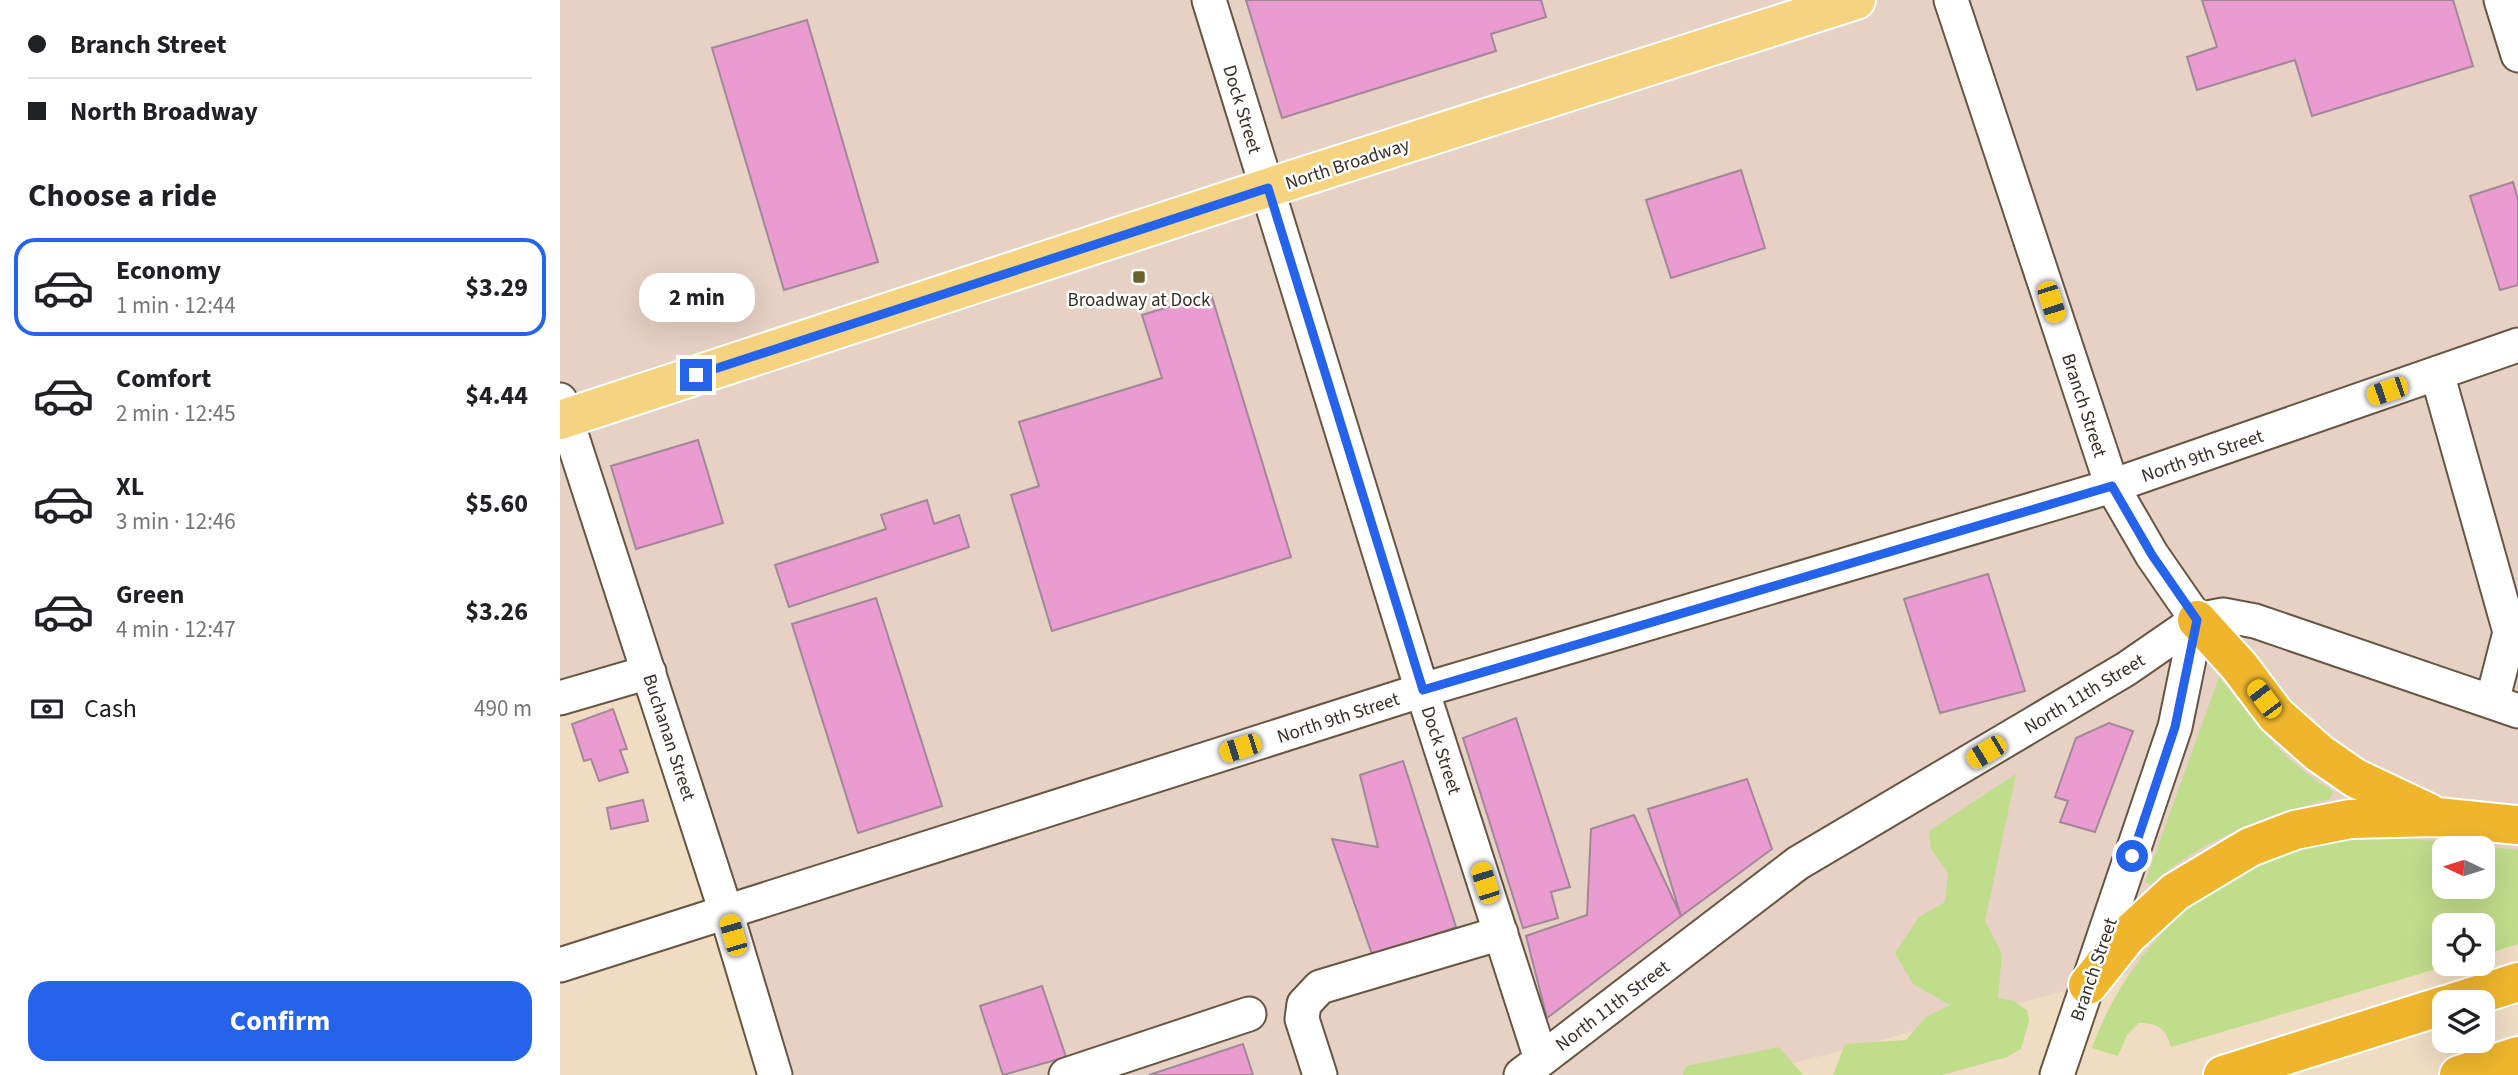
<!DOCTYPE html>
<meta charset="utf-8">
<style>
:root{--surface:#fff;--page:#f6f6f6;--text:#202124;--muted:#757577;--line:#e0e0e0;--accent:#2563eb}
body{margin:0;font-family:"Source Sans 3",sans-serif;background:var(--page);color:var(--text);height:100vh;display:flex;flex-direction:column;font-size:26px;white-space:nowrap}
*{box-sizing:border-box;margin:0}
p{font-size:23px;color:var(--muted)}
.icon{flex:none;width:38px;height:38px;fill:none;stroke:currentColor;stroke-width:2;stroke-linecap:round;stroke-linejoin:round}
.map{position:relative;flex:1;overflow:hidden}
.panel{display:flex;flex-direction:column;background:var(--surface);width:560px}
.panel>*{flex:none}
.banner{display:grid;align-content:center;height:154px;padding:0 28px;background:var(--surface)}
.needle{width:46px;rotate:274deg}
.controls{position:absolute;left:1872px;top:836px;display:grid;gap:14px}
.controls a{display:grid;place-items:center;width:63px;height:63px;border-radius:14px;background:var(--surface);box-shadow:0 7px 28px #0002;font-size:35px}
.end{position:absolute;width:32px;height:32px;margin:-16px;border:9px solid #2563eb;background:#fff;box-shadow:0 0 0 4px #fff}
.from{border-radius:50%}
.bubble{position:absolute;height:49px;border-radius:21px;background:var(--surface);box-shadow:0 7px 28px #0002;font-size:23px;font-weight:700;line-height:49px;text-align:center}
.car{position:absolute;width:21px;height:42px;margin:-21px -10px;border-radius:9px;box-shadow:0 0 5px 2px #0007;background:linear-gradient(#f5c518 24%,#345 0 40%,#f5c518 0 76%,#345 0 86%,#f5c518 0)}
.banner b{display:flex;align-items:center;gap:24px;height:66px;font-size:26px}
.banner b+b{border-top:2px solid var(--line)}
.banner i{width:18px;height:18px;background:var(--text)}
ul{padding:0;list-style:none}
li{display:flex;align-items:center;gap:21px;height:98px;margin:0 14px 10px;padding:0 14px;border:4px solid transparent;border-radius:21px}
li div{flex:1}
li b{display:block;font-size:26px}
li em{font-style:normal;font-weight:700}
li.current{border-color:var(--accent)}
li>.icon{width:63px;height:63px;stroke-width:1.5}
h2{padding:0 28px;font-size:32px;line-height:84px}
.pay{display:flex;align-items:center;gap:18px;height:77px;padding:0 28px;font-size:26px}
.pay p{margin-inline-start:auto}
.button{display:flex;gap:14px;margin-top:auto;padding:14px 28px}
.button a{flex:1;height:80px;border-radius:21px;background:var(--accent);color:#fff;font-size:28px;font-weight:700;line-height:80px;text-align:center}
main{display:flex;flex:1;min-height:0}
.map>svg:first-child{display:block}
.industrial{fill:#e6d1c4}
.green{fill:#bfdd8b;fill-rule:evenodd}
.building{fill:#ea9cd1;stroke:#a18798;stroke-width:2}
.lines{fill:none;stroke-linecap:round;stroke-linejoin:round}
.minor-casing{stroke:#675641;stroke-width:37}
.major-casing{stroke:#fff;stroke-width:42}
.highway-casing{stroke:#fff;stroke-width:42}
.minor{stroke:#fff;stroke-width:33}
.major{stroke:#f5d381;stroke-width:38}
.highway{stroke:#efb62d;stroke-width:38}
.route{stroke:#2563eb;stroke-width:9}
.poi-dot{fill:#69622f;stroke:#fff;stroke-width:2.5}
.labels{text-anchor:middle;stroke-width:5;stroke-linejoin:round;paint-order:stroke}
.street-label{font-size:19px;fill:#393128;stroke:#fff}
.poi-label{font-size:19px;fill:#393128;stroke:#fff}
</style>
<main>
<section class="panel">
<div class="banner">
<b><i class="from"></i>Branch Street</b>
<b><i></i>North Broadway</b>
</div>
<h2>Choose a ride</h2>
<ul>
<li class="current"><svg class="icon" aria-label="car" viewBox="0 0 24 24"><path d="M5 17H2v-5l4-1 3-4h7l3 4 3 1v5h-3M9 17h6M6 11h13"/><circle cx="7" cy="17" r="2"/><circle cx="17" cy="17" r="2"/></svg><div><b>Economy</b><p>1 min · 12:44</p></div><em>$3.29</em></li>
<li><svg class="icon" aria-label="car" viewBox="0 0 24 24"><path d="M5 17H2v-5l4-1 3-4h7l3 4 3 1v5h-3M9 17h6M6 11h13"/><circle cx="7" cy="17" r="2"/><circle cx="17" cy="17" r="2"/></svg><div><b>Comfort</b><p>2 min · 12:45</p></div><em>$4.44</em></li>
<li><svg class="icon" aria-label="car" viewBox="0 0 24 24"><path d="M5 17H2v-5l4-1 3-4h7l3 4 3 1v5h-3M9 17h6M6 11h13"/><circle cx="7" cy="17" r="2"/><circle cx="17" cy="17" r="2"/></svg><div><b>XL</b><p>3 min · 12:46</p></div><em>$5.60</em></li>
<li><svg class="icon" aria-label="car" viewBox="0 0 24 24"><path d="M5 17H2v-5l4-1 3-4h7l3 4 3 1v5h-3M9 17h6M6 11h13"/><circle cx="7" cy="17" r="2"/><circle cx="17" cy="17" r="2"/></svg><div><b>Green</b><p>4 min · 12:47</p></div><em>$3.26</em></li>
</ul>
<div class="pay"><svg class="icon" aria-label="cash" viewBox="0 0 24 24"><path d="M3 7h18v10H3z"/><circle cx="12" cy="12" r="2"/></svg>Cash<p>490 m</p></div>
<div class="button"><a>Confirm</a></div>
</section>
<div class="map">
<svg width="1958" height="1075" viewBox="0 0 1958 1075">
<rect width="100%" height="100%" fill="#f0dcc3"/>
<!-- industrial -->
<path class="industrial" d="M 0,0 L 1958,0 L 1958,860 L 1923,849 L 1885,849 L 1885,881 L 1528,985 L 1189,1075 L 230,1075 L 95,654 L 0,684 Z"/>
<!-- green -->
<path class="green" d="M 1659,677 C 1694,721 1723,762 1773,791 L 1770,799 C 1705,816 1641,839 1591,885 L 1585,882 Z
M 1456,774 L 1425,921 L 1442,954 L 1438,998 L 1454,1001 L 1467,1010 L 1469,1021 L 1461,1049 L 1447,1057 L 1382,1075 L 1273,1075 L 1285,1044 L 1346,1040 L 1366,1017 L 1390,1005 L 1353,984 L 1335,953 L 1359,917 L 1385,902 L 1388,873 L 1371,849 L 1369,831 Z
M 1836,837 L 1958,850 L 1958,944 L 1923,955 L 1923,926 L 1885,926 L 1885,964 L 1893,964 L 1611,1047 C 1606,1029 1599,1023 1579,1023 L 1567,1035 L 1558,1056 L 1532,1048 C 1560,969 1620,901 1695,864 C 1735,844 1792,838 1836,837 ZM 1885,849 L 1923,849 L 1923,887 L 1885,887 Z
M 1219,1047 L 1243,1075 L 1123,1075 L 1126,1066 Z"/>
<!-- building -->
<path class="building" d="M 686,0 L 981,0 L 986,17 L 931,34 L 936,51 L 722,118 Z
M 1642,0 L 1893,0 L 1913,66 L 1752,116 L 1735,60 L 1637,90 L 1627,57 L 1657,47 Z
M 247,20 L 318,262 L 224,290 L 152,48 Z
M 1181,170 L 1205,248 L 1111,278 L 1086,200 Z
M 1953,182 L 1958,199 L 1958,285 L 1940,290 L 1910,196 Z
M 651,294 L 731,557 L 492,631 L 451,495 L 479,486 L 459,422 L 602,378 L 582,315 Z
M 138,440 L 163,523 L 76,549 L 51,466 Z
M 367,500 L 374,524 L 399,515 L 409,547 L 229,607 L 215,565 L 326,529 L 321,515 Z
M 1428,574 L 1465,691 L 1380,713 L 1344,599 Z
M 316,598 L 382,806 L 298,833 L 232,624 Z
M 53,709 L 67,749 L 60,750 L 68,772 L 39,781 L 31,759 L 24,761 L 12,724 Z
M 956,718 L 1010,887 L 991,892 L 998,918 L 963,928 L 903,738 Z
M 1549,723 L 1573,731 L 1535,832 L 1500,822 L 1508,801 L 1495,797 L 1516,738 Z
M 843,761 L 896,927 L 813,957 L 772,839 L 818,847 L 800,775 Z
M 1187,779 L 1212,849 L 1121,916 L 1088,809 Z
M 83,800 L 88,821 L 51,829 L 47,808 Z
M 1074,815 L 1121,916 L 987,1018 L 966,936 L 1027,915 L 1031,829 Z
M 482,986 L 506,1057 L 443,1075 L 420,1006 Z
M 683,1044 L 693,1075 L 589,1075 Z"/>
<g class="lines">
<defs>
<path id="minor" d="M 649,0 L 856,671 L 981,1059
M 1391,0 L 1552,486 L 1592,555 L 1637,620 L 1615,727 L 1497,1075
M 1941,0 L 1958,55
M 1877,373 L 1950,632 L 1932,702
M 0,400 L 166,912 L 215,1075
M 0,698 L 89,672
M 0,965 L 863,690 L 1552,486 L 1958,345
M 506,1075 L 689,1014
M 760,1075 L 742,1019 L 744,1004 L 760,987 L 941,933
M 961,1075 L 1238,863 L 1566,669 L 1637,620 L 1663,615 L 1695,621 L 1958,711"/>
<path id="major" d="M 0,420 L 707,188 L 1296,0"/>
<path id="highway" d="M 1637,620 L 1679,666 L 1716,715 L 1759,753 L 1795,778 L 1869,813
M 1528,985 L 1567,936 L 1615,892 L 1690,847 L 1735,830 L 1790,819 L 1877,817 L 1958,825
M 1892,1003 L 1958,982
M 1663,1075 L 1885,1005
M 1899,1075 L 1958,1056"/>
</defs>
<!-- minor casing -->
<use href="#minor" class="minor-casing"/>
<!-- major casing -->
<use href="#major" class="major-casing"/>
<!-- highway casing -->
<use href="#highway" class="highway-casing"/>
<!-- minor -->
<use href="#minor" class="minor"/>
<!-- major -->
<use href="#major" class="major"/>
<!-- highway -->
<use href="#highway" class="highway"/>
</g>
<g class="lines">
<!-- route -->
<path class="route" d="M 136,375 L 708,188 L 863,690 L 1552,486 L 1592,555 L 1637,620 L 1615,727 L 1572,856"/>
</g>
<!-- markers -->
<rect class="poi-dot" x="572" y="270" width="14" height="14" rx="3.5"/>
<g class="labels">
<!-- street labels -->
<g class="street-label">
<text transform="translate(683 109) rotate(73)" y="7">Dock Street</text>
<text transform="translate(787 163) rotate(-18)" y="7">North Broadway</text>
<text transform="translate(1525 405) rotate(72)" y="7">Branch Street</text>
<text transform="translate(1642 455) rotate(-19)" y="7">North 9th Street</text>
<text transform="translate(1524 693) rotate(-31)" y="7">North 11th Street</text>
<text transform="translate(778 717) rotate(-18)" y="7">North 9th Street</text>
<text transform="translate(110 737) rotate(72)" y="7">Buchanan Street</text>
<text transform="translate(882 750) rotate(72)" y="7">Dock Street</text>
<text transform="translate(1533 969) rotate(-71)" y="7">Branch Street</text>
<text transform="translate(1052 1005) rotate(-37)" y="7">North 11th Street</text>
</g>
<!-- poi labels -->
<g class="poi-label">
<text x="579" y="306">Broadway at Dock</text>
</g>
</g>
</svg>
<div class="controls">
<a><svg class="needle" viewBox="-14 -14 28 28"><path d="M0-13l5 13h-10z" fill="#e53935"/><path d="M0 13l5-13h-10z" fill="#757577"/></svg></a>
<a><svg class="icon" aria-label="locate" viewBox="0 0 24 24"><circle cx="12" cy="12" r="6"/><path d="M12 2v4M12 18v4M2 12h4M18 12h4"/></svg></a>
<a><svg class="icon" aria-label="layers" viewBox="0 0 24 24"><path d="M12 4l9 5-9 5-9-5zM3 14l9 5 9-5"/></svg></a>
</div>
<i class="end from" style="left:1572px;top:856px"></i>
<i class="end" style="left:136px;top:375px"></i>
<div class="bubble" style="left:79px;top:273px;width:116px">2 min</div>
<i class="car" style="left:1491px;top:302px;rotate:162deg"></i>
<i class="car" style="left:1827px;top:391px;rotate:251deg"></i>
<i class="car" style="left:1704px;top:699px;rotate:323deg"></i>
<i class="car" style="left:680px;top:748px;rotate:252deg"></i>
<i class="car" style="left:1426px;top:752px;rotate:239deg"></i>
<i class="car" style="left:925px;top:883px;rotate:342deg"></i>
<i class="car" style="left:173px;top:935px;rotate:344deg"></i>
</div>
</main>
